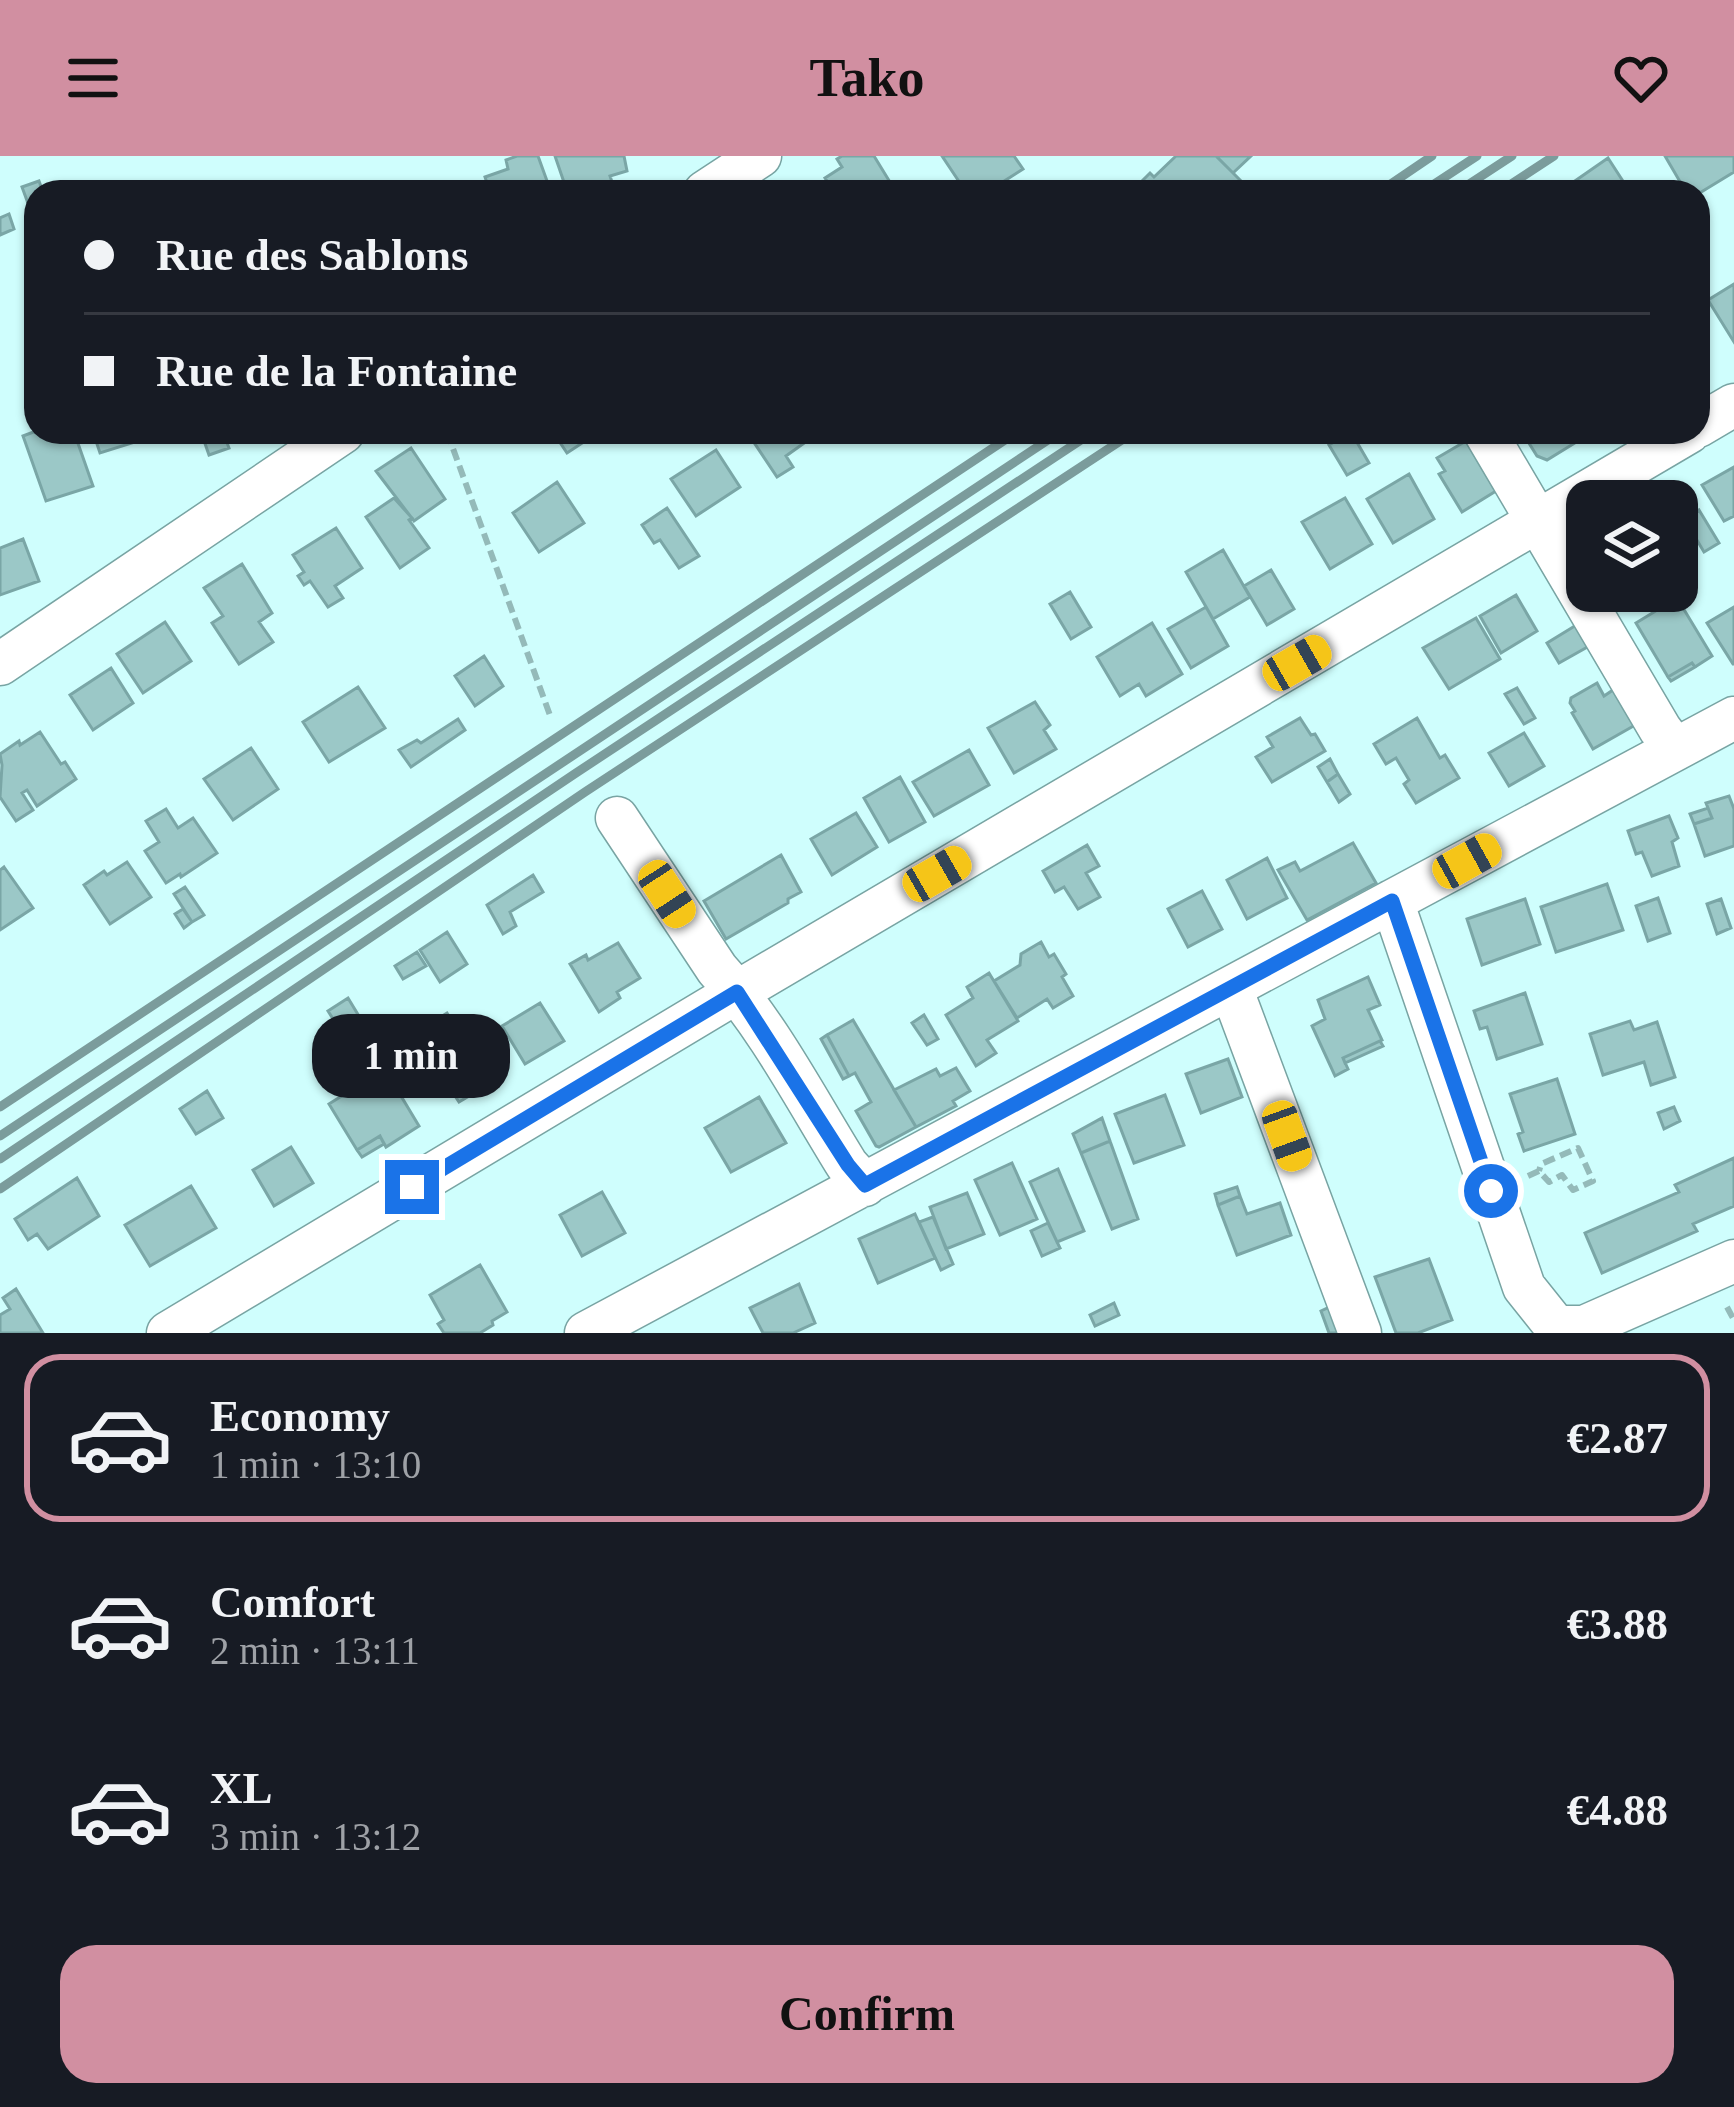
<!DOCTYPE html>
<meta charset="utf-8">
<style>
:root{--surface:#171b24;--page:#20242c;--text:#f1f3f6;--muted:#9ea1a6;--line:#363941;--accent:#d18fa1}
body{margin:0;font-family:Georgia,serif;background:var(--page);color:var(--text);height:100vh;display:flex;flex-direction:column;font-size:45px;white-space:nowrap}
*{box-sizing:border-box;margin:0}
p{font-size:39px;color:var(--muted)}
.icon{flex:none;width:66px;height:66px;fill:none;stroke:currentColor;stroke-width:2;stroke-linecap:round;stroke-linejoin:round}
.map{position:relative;height:1177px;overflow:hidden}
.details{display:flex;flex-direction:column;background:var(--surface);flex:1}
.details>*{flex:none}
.guide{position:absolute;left:24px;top:24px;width:1686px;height:264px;border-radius:36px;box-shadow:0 3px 9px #0004;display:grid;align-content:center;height:264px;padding:0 60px;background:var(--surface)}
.tools{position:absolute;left:1566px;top:324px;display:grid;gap:24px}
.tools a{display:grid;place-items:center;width:132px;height:132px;border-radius:24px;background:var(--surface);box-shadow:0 3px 9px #0004;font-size:60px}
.end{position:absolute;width:54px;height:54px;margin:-27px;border:15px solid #1a73e8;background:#fff;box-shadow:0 0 0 6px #fff}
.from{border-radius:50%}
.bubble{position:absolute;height:84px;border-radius:36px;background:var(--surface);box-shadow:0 3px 9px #0004;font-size:39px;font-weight:600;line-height:84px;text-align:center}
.car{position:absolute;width:36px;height:72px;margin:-36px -18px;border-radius:15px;box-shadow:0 0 9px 3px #0007;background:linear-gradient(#f5c518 24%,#345 0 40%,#f5c518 0 76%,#345 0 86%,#f5c518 0)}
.guide b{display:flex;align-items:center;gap:42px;height:114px;font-size:45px}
.guide b+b{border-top:3px solid var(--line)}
.guide i{width:30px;height:30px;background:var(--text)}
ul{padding:21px 0 0;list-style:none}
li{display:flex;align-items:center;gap:36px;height:168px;margin:0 24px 18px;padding:0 36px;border:6px solid transparent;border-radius:36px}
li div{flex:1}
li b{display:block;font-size:45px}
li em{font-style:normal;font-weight:600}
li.current{border-color:var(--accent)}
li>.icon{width:108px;height:108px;stroke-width:1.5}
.cta{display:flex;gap:24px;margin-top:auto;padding:24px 60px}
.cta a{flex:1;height:138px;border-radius:36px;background:var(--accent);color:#111;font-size:48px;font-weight:600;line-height:138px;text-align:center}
header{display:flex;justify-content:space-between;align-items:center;height:156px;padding:0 60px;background:var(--accent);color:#111;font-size:54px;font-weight:600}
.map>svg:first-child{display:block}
.building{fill:#9bc8c7;stroke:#7aa6a6;stroke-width:3}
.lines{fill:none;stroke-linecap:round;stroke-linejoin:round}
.minor-casing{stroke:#78a4a3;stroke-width:45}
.path{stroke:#94bab9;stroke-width:6;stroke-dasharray:12 6;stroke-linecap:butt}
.minor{stroke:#fff;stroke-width:42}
.rail{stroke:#7b9c9c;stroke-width:9}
.route{stroke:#1a73e8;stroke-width:15}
</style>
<header><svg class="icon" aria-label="menu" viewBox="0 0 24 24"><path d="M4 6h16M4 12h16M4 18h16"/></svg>Tako<svg class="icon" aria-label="heart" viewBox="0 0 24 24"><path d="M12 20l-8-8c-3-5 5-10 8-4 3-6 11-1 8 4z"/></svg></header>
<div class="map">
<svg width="1734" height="1177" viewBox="0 0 1734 1177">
<rect width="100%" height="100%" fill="#cffefd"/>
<!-- building -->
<path class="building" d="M 517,0 L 538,0 L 551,36 L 490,36 L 485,21 L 508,13 L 506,4 Z
M 555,0 L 624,0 L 627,15 L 610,20 L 612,26 L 591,33 L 588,27 L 567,35 Z
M 842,0 L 874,0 L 896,36 L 834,36 L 825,22 L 842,11 L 837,3 Z
M 942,0 L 1014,0 L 1023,13 L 987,36 L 958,36 L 954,31 L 960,27 Z
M 1176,0 L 1216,0 L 1241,25 L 1230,36 L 1131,36 L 1150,17 L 1154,21 Z
M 1216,0 L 1251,0 L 1233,17 Z
M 1665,0 L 1734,0 L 1734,16 L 1698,38 L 1686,36 Z
M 1608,2 L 1630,36 L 1559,36 Z
M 39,25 L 43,36 L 36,36 L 36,63 L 34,64 L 22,31 Z
M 9,58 L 14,73 L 0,79 L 0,62 Z
M 1734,128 L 1734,186 L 1708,144 Z
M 36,275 L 74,276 L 93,330 L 46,345 L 23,280 Z
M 93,276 L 164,276 L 164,277 L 100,297 Z
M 201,276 L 223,276 L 229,292 L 209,299 Z
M 553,276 L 599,276 L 567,297 Z
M 747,276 L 812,276 L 814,280 L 786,300 L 793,311 L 777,321 Z
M 1351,276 L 1369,307 L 1347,319 L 1329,289 Z
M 1522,276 L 1573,276 L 1578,285 L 1547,304 L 1537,300 Z
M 1466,285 L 1496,335 L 1462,356 L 1439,318 L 1445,315 L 1437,302 Z
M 411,292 L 445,343 L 414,365 L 376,315 Z
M 716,294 L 740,331 L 696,360 L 671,323 Z
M 1734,311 L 1734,360 L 1724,365 L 1702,329 Z
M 1409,318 L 1434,363 L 1393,387 L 1367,343 Z
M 557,326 L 584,367 L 539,396 L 513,357 Z
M 394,342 L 412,362 L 409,364 L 429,392 L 400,412 L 366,361 Z
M 1345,342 L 1372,388 L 1330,413 L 1302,366 Z
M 667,352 L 699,400 L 679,412 L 660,384 L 654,387 L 642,369 Z
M 1699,354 L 1719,387 L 1704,396 L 1685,364 Z
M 336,372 L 362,412 L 335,430 L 343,442 L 328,451 L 310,425 L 304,429 L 298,420 L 304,416 L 293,399 Z
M 23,383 L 39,425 L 0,439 L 0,392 Z
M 1223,394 L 1250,441 L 1213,463 L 1186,416 Z
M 242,408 L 272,457 L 259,466 L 273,486 L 239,508 L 212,467 L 223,460 L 204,432 Z
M 1271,414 L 1294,453 L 1267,469 L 1244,430 Z
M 1070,436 L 1091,471 L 1071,483 L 1050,448 Z
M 1516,439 L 1537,475 L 1501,497 L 1480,460 Z
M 1677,442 L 1712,500 L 1695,511 L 1692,507 L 1668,521 L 1636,467 Z
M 1206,451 L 1228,490 L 1191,512 L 1168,473 Z
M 1734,451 L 1734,508 L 1733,508 L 1707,467 Z
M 1476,462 L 1500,503 L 1449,533 L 1423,492 Z
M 165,466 L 191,505 L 143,537 L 117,498 Z
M 1152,467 L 1182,518 L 1146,540 L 1139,528 L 1120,540 L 1097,501 Z
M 1578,468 L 1591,489 L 1559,507 L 1547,487 Z
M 484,500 L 503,530 L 475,550 L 455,520 Z
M 1692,507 L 1695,511 L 1671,525 L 1668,521 Z
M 111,512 L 133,547 L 93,574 L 70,539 Z
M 1597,527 L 1604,540 L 1616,532 L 1637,568 L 1593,593 L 1572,557 L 1575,555 L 1570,547 L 1571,542 Z
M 358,531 L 385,572 L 329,606 L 303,566 Z
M 1517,532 L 1535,562 L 1524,568 L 1505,538 Z
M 1035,546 L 1050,569 L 1044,574 L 1056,593 L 1014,617 L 988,572 Z
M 1300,562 L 1311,579 L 1315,578 L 1325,595 L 1272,626 L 1256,601 L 1273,591 L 1267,581 Z
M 1417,562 L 1440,602 L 1445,599 L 1459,622 L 1416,647 L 1404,628 L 1409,624 L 1396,602 L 1386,608 L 1374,588 Z
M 458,563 L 465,574 L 411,611 L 399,594 L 417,584 L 421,587 Z
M 40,576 L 61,608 L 65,606 L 76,623 L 37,650 L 27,634 L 22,637 L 33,654 L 16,665 L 0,641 L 2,609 L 0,598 L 19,585 L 20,589 Z
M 1524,577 L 1544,610 L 1509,630 L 1489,597 Z
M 251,592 L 278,633 L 233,664 L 204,623 Z
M 969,594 L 989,629 L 934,660 L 913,626 Z
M 1330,603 L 1338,618 L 1327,626 L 1318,611 Z
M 1338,618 L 1350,638 L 1339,646 L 1327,626 Z
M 900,621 L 925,666 L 889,686 L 864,642 Z
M 1729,640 L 1734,653 L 1734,690 L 1705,700 L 1694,668 L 1712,662 L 1706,647 Z
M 1708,652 L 1712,662 L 1694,668 L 1690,658 Z
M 166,653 L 178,672 L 193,662 L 217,697 L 181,721 L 180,718 L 166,727 L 145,695 L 159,686 L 146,665 Z
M 856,657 L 877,691 L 832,719 L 811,683 Z
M 1669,660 L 1678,682 L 1672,686 L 1679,710 L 1652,720 L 1642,696 L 1636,698 L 1628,675 Z
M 1353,687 L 1376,727 L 1307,764 L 1278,714 L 1295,706 L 1300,715 Z
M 1087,689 L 1099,710 L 1086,717 L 1100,741 L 1078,753 L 1064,731 L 1055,736 L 1043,715 Z
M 781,699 L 801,736 L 788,743 L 788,747 L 726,783 L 704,745 Z
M 1267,702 L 1287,742 L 1247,763 L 1227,724 Z
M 127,706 L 151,741 L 110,768 L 84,729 L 104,715 L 107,719 Z
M 4,711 L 33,752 L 0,774 L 0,714 Z
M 533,719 L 543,736 L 510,756 L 516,770 L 503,778 L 487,749 Z
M 1607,728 L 1623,774 L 1556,796 L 1541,751 Z
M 185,731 L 204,759 L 192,766 L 174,738 Z
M 1202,735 L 1222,773 L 1188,791 L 1168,753 Z
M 1658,742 L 1670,777 L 1648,785 L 1636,750 Z
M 1525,743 L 1540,788 L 1482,809 L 1467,763 Z
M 1721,743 L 1731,772 L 1717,778 L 1707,748 Z
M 183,753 L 192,766 L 184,772 L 175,758 Z
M 447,776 L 467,808 L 440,826 L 420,794 Z
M 1041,786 L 1049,801 L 1054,798 L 1066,818 L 1062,821 L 1073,840 L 1053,852 L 1047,843 L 1017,862 L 994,825 L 1020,809 L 1021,798 Z
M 618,787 L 640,822 L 617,836 L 620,842 L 599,856 L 570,808 L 586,799 L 588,804 Z
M 417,796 L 426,810 L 403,823 L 395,810 Z
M 989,817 L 1018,865 L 987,884 L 996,897 L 976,910 L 946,859 L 973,842 L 967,831 Z
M 1368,821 L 1380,849 L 1368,854 L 1382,884 L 1343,902 L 1348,913 L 1335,920 L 1312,870 L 1325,863 L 1318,844 Z
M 1525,837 L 1542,888 L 1497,903 L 1487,871 L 1480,873 L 1474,855 Z
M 348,842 L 368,875 L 349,888 L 328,855 Z
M 540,847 L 564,885 L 525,908 L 502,870 Z
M 447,857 L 469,892 L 436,911 L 415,877 Z
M 924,859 L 938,883 L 927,889 L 912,867 Z
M 853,864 L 916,971 L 879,991 L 876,990 L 856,955 L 871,946 L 855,917 L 849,920 L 827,879 Z
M 385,865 L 400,891 L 383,901 L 368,875 Z
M 1630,865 L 1634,874 L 1657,866 L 1675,921 L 1651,929 L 1644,906 L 1603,919 L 1590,878 Z
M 827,879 L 849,920 L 843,923 L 821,883 Z
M 1380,885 L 1383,890 L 1345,907 L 1343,902 Z
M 469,892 L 491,927 L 459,946 L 436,911 Z
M 1228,903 L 1242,941 L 1201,957 L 1186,918 Z
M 389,910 L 402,933 L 398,935 L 419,970 L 386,991 L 380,980 L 357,994 L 329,948 Z
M 956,912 L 970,935 L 953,945 L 956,950 L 916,971 L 894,934 L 936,913 L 940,920 Z
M 1557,923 L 1575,978 L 1524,995 L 1518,978 L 1523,976 L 1510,938 Z
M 207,935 L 223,962 L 196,978 L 180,953 Z
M 1165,939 L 1184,989 L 1134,1007 L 1115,958 Z
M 759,941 L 786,987 L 731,1016 L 705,972 Z
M 1674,951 L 1680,965 L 1664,973 L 1658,957 Z
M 1102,962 L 1110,985 L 1081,997 L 1073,978 Z
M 380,980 L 384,988 L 362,1001 L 357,994 Z
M 1110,985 L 1138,1063 L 1112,1073 L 1081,997 Z
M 291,991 L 313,1027 L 274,1050 L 253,1014 Z
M 1734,1002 L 1734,1050 L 1693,1068 L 1697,1075 L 1602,1117 L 1585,1077 L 1679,1036 L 1675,1029 Z
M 1012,1007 L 1037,1063 L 1000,1079 L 975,1024 Z
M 1058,1013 L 1084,1075 L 1057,1086 L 1030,1026 Z
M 77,1022 L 99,1060 L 48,1093 L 37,1078 L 28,1084 L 15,1063 Z
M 191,1030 L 216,1072 L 150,1110 L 125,1069 Z
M 1237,1031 L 1240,1040 L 1218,1049 L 1215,1038 Z
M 602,1036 L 625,1077 L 582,1100 L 560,1059 Z
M 967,1037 L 984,1078 L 946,1093 L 930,1051 Z
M 1240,1040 L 1247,1058 L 1280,1047 L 1291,1079 L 1237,1099 L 1218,1049 Z
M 915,1058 L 935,1102 L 878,1127 L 859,1083 Z
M 933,1061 L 953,1108 L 941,1114 L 919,1066 Z
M 1048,1067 L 1060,1092 L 1042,1100 L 1031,1075 Z
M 1429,1103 L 1452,1164 L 1418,1177 L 1396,1177 L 1375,1121 Z
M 480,1109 L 507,1156 L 492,1165 L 493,1169 L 480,1177 L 444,1177 L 438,1168 L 444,1164 L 430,1139 Z
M 799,1128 L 815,1167 L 793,1177 L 763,1177 L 750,1152 Z
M 16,1133 L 43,1177 L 0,1177 L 0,1159 L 10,1153 L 3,1142 Z
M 1114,1147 L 1119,1159 L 1095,1170 L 1090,1159 Z
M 1338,1147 L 1349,1177 L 1329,1177 L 1321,1155 Z"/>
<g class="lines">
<defs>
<path id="minor" d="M 705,36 L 760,0
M 1698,270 L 1734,249
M 1485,276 L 1660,573 L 1675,593
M 0,508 L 343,276
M 617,662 L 717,813 C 769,871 806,943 847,1009 L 865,1029
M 1392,745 L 1524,1131 L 1556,1171 L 1584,1171 L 1734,1105
M 1231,832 L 1360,1177
M 168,1177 L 737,836 L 1689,276
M 586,1177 L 1734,562"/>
</defs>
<!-- minor casing -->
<use href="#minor" class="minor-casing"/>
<!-- path -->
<path class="path" d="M 447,276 L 551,562
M 1528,1020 L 1539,1015 L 1549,1026 L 1562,1019 L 1573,1034 L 1593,1025 L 1578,992 L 1541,1008 L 1539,1015
M 1727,1151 L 1734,1164"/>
<!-- minor -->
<use href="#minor" class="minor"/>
<!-- rail -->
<path class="rail" d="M 1379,36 L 1432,0
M 1422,36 L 1477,0
M 1457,36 L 1512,0
M 1499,36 L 1554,0
M 0,951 L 1017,276
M 0,980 L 1060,276
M 0,1003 L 576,617 L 1093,276
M 0,1033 L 585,636 L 1134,276"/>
</g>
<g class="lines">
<!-- route -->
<path class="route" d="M 412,1031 L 737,836 L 848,1009 L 865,1029 L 1392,745 L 1491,1035"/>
</g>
</svg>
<div class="tools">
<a><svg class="icon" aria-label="layers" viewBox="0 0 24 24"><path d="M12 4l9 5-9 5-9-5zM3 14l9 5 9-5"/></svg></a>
</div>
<i class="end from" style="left:1491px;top:1035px"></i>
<i class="end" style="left:412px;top:1031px"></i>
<div class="bubble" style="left:312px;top:858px;width:198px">1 min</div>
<i class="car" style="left:1297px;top:507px;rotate:60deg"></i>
<i class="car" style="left:1467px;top:705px;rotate:61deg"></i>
<i class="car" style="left:937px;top:718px;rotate:60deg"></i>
<i class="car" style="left:667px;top:738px;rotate:147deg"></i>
<i class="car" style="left:1287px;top:980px;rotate:160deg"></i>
<div class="guide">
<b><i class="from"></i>Rue des Sablons</b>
<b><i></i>Rue de la Fontaine</b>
</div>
</div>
<section class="details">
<ul>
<li class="current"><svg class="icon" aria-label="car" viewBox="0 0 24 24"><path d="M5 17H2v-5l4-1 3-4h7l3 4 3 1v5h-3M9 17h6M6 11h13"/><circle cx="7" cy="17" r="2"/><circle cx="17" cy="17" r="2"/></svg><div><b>Economy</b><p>1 min · 13:10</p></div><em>€2.87</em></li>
<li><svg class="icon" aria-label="car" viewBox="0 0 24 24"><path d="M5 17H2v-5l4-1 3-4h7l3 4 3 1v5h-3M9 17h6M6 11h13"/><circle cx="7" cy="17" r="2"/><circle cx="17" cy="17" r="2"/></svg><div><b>Comfort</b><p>2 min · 13:11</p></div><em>€3.88</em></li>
<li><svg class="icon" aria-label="car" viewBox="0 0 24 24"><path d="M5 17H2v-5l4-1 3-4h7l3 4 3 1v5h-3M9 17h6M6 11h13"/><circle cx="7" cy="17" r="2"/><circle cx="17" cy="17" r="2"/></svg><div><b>XL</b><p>3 min · 13:12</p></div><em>€4.88</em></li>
</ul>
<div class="cta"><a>Confirm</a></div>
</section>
